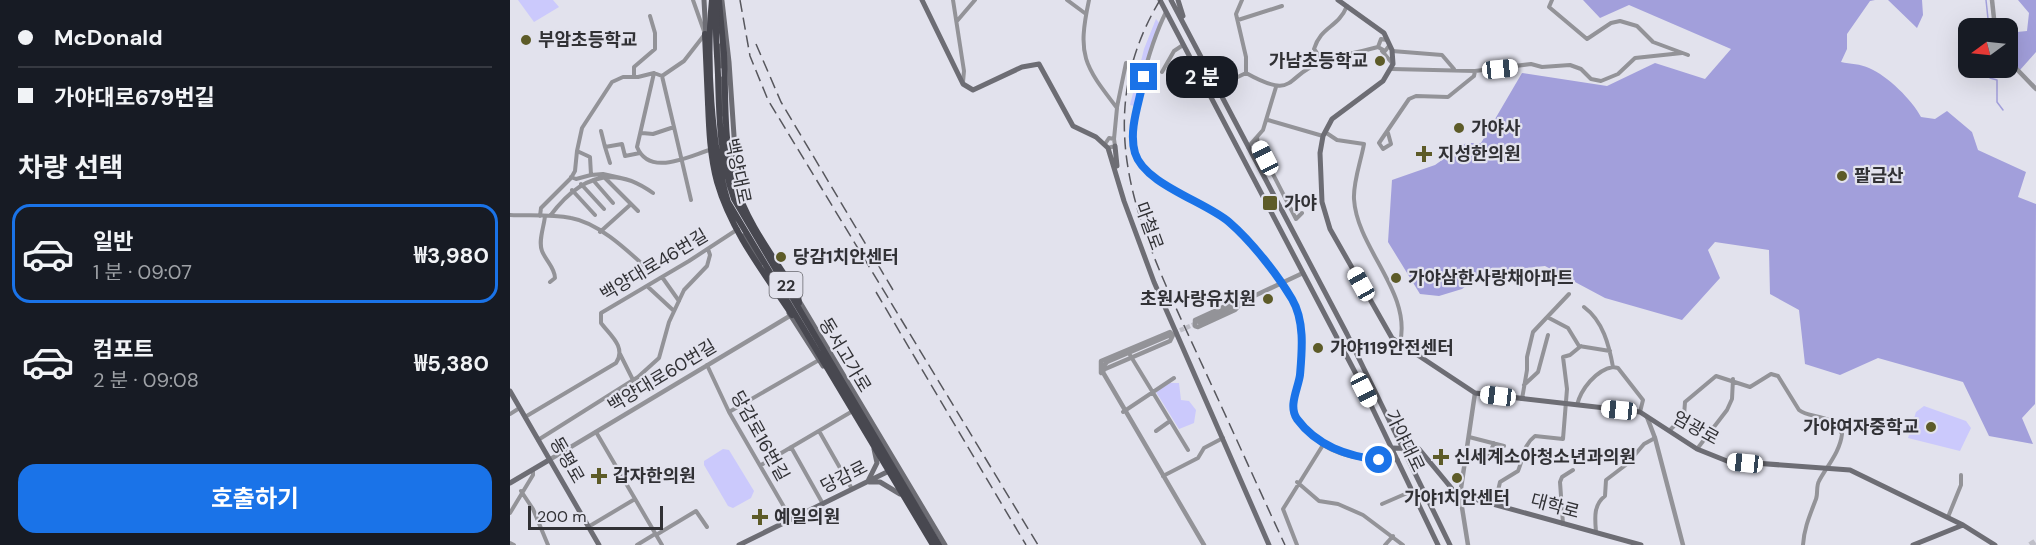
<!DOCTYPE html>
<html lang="ko">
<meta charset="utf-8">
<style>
:root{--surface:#171b24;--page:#242831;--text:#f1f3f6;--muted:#9ea1a6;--line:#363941;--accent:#1a73e8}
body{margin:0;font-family:"DM Sans","Noto Sans KR",sans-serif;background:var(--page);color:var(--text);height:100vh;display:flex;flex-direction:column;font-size:22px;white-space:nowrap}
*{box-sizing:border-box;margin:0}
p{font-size:20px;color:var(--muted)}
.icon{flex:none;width:33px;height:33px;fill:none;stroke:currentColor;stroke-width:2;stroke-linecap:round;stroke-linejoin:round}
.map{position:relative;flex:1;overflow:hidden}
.details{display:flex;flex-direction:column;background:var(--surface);width:510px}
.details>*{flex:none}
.hud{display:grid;align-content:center;height:132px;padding:0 18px;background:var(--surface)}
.needle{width:39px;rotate:255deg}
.fabs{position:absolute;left:1448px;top:18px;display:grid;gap:12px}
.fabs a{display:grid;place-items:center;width:60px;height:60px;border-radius:12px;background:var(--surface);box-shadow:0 6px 24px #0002;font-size:30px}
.scale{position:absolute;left:18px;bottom:15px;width:135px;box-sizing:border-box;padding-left:6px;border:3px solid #313135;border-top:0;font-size:16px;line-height:21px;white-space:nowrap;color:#313135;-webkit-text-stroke:4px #e2e2ed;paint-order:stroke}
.end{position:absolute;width:27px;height:27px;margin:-14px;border:8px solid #1a73e8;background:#fff;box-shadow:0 0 0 3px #fff}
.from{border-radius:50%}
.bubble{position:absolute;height:42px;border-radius:18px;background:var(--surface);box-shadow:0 6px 24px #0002;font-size:20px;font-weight:700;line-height:42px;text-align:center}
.car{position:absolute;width:18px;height:36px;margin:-18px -9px;border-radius:8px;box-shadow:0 0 4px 2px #0007;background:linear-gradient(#fff 24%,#345 0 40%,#fff 0 76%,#345 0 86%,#fff 0)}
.hud b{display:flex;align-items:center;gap:21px;height:57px;font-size:22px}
.hud b+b{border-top:2px solid var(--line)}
.hud i{width:15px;height:15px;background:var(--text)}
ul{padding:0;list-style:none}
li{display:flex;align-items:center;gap:18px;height:99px;margin:0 12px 9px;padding:0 6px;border:3px solid transparent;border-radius:18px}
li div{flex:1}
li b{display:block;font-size:22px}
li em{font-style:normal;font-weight:700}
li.current{border-color:var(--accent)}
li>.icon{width:54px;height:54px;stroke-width:1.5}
h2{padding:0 18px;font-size:27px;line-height:72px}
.button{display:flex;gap:12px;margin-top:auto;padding:12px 18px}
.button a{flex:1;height:69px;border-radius:18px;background:var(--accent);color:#fff;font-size:24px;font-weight:700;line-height:69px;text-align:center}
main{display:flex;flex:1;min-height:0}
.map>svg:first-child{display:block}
.green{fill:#cbc9fc}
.forest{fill:#a29fdb}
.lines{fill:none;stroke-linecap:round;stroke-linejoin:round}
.stream{stroke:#a29fdb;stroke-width:1.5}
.tertiary-tunnel{stroke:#bfbfc8;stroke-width:4.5;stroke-dasharray:4.5 2;stroke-linecap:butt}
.trunk-tunnel{stroke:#bfbfc8;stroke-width:6;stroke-dasharray:6 3;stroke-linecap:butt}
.minor{stroke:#939398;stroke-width:4}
.tertiary{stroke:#939398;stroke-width:4.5}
.secondary{stroke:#6d6d74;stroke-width:5}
.trunk{stroke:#484850;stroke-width:6}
.rail{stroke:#57575d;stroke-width:1.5;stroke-dasharray:12 6;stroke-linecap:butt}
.trunk-bridge{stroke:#484850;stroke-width:6}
.route{stroke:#1a73e8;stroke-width:8}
.poi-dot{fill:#5d5b28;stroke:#e2e2ed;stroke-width:2}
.labels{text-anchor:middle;stroke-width:4.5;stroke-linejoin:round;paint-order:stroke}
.shield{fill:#e2e2ed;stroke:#66666c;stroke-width:1.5}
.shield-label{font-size:16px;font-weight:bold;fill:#313135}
.poi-label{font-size:18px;font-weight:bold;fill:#313135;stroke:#e2e2ed;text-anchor:start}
.street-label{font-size:18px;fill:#313135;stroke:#e2e2ed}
</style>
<main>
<section class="details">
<div class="hud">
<b><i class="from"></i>McDonald</b>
<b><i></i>가야대로679번길</b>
</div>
<h2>차량 선택</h2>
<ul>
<li class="current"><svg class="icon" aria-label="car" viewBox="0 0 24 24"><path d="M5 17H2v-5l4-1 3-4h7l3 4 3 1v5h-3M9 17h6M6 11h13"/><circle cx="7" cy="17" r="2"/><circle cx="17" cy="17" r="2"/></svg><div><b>일반</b><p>1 분 · 09:07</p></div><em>₩3,980</em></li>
<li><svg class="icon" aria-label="car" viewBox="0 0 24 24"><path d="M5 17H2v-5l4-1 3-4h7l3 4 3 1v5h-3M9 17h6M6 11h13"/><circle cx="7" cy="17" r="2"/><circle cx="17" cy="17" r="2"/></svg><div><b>컴포트</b><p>2 분 · 09:08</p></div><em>₩5,380</em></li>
</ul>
<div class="button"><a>호출하기</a></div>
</section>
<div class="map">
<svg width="1526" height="545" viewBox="0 0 1526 545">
<rect width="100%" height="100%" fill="#e2e2ed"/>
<!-- green -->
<path class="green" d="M 8,0 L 43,0 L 49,7 L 24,22 Z
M 646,19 L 650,24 L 625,106 L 620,105 L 634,49 Z
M 660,383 L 669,383 L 671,400 L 679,401 L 686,410 L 684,423 L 669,429 L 646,392 Z
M 1414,406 L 1456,421 L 1461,428 L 1450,451 L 1398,438 L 1406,412 Z
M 213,449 L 219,450 L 244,491 L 241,498 L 223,508 L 218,506 L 194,465 L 194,461 Z"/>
<!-- forest -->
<path class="forest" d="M 1073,0 L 1365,0 L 1360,1 L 1337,34 L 1337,49 L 1331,62 C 1340,64 1351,64 1359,68 C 1378,76 1402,100 1411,117 L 1425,119 L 1437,111 L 1462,132 L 1468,150 L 1516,172 L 1508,197 L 1526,204 L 1525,404 L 1512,418 L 1523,444 L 1479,436 L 1453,382 L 1368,358 L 1330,375 L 1295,364 L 1289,310 L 1260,294 L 1259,250 L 1205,242 L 1198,250 L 1210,278 L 1172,320 L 1095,298 L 1035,266 L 973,273 L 952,289 L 929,296 L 910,294 L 878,242 L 882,180 L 925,165 L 956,143 L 971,143 L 1012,73 L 1097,86 L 1145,63 L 1195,79 L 1221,49 L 1119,5 L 1090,18 Z
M 1378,0 L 1412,0 L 1413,15 L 1407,28 Z
M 1508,0 L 1526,0 L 1526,52 L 1510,70 C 1500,59 1497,48 1497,33 L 1517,31 L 1519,13 Z"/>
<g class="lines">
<!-- stream -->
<path class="stream" d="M 1476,0 L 1479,28
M 1476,68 L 1480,78 L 1487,80 L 1487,102 L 1493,110"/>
<!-- tertiary-tunnel -->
<path class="tertiary-tunnel" d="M 664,333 L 687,323"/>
<!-- trunk-tunnel -->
<path class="trunk-tunnel" d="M 1520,545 L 1526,541"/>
<!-- minor -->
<path class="minor" d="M 443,0 L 454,71 L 453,82
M 557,0 L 576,14
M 579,0 C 567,56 574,65 607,108 L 604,139
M 732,0 L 726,14 L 736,57 L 736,73
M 1042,0 L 1039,7 L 1077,39 L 1101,23 L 1110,21 L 1127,26 L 1143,42 L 1178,55
M 656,12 C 641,42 617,121 625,153 C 633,183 696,202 719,222 C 741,241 767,274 782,300 C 795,321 793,352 790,375 C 789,384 784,393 783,402 C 783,414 789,421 797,429 C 802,434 807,441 813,445 C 834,458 864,462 888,460
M 728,20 L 772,6
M 447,21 L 465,0
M 868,47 L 871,39 L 877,40
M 872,51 L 882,63
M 882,51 L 932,55 L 944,69
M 813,61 L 804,49 C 811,26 828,28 837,6
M 882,69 L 965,71 L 1021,64 L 1032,67 L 1060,65 L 1071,69 L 1081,79 L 1091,81 L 1108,74 L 1125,58 L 1172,53
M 652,72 L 664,51 L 673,45
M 144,73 L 127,147 C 140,178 180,155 203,149
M 152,76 L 164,127
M 124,77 L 124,67 L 145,49 L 145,33 L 140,16
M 707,87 L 736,73 C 788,102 774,74 814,61 C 831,55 850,52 868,47 L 875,51 L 879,46
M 607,107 L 616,63
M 758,120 L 813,136
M 91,131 L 95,147
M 815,132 L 827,140 L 854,144 C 851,161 843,182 844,199 C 847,249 902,292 890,343
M 132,133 L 143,134 L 164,127 L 181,200
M 878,133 L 881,144 L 873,149 L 869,143 L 899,99 L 906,96 L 938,97 L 964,76 L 965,71
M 747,137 L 748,145 L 786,219 L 792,213
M 595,144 L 599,138 L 604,139 L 605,146 L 598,148
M 738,147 L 753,130 L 766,87
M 100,163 L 95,147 L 112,144 L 115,156 L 130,153
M 61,177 L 66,179 L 81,175
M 95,178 L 128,211
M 111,178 L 93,174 L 81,175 L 80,157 L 67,151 L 72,128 L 102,82 L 113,77 L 128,77 L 144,73 L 152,76 L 174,61 L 195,34 L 183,0
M 83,180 L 103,203
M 71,184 L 94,209
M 62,190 L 85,215
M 0,215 C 20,216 41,214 61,218 C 90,223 120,253 141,272
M 30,216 L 31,208 L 61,178 L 65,171 L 67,151
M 35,216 C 34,227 28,241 32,251 C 36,261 45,268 45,278 L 40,282
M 40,216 C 68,178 102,163 143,193
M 90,232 L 120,205
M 152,277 L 169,301
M 137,286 L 164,311
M 1074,307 C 1093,321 1099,345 1103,367
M 1039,318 L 1058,328 L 1069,346 L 1100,351
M 110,354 L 123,380
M 620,355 L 678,450
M 197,365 L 219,412 L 281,519
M 1103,367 L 1108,368 L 1133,400 L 1130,412
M 1014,385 L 1028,372 L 1038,335
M 1012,399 L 1017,370 L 1017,357 L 1023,332 L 1059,294
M 1067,405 C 1071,389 1086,370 1103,367
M 219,412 L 309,360
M 613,412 L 664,378
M 0,414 L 8,409
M 15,417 L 106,363 C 117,347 99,334 91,323 L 91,313 L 179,261 L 228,229
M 1160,430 L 1174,416 L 1175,402 L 1206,376 L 1240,387 L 1261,374 L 1268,376 L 1289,410 C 1300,419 1324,413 1332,434 C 1330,452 1317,466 1309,481 C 1306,486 1308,494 1306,499 C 1300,515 1294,528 1293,545
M 309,431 L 342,489
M 646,431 L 660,421
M 86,432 L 152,545
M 959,437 L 994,446
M 28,440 L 128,377 L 149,358 L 159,322 L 174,290 L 197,266 L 200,255 L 198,249
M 281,447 L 313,504
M 1187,449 L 1217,410 L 1222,399 L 1223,379
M 977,460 L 984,443
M 251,465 L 341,412
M 653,476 L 688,458 L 694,448 L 713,438
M 787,482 L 809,501 L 828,504 L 853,515 L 893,545
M 11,491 L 23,509 L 38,545
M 872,504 L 902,491
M 985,504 L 990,482 L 1008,471 C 1014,457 1013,445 1025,436 L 1053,439 L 1057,389 L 1053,357 L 1060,355 L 1071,346
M 0,513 L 23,475 L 23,470
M 1438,517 L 1451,485 L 1451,475
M 1053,524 L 1050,482 L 1052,477 L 1063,470
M 78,527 L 125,499
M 1086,532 C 1085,519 1083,505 1095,496 L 1096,480 L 1117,464 L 1134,444 L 1145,438
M 146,535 L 186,511 L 197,527
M 0,543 L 4,545
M 127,545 L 145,534
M 787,545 L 773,509 L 813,445
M 875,545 L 883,536"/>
<!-- tertiary -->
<path class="tertiary" d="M 1482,0 L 1485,28
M 1497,59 L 1526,89
M 732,302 L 725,310 L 688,327 L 685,326 L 685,320 L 722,303 Z
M 689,322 L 793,273
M 660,332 L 663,335 L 660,341 L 595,369 L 591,373 L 591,361 Z
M 658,336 L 597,362 L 591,369 L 694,545
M 1137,417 L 1145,438 L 1173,545
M 39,460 L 283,314
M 958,545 L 950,495 L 965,393"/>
<!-- secondary -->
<path class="secondary" d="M 194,0 L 196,37
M 412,0 L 453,84 L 463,90 L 512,67 L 529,64 L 563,126 L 586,137 L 598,148 L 614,201 L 644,282 L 759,545
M 650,0 L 846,374 L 928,545
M 661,0 L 837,334 L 940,545
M 668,0 L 673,16
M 828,0 L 874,33 L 882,50 L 883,64 L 873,81 L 822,119 L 813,136 L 810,153 L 812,202 L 820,229 L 882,338 L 965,393 L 1130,412 L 1187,449 L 1217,461 L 1340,470 L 1453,525 L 1485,545
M 212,1 L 219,62 L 227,180
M 209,46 L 211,66
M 211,79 L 213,114
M 605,146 L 607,166
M 233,236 L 250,264
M 288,299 L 435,545
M 279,313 L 313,366
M 0,391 L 89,545
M 883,448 L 909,449 L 943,490 L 950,495 L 1131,545
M 358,481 L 367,463 L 364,449
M 359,482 L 370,482 L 390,494
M 0,483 L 39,460
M 229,545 L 381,470
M 1403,545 L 1453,525"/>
<!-- trunk -->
<path class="trunk" d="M 209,1 L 214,54
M 195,34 L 198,103"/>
<!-- rail -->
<path class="rail" d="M 230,0 L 240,56 L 258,100 L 528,545
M 650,0 C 574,127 635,240 689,358 C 718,420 746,483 775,545
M 246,44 L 271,102 L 383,290
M 366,292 L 516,545"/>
<!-- trunk-bridge -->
<path class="trunk-bridge" d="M 202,0 C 196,59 201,146 218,202 L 423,545
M 208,0 C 204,25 207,50 208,75 C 209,117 210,159 224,199 L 429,545
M 214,54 C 216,96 213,142 225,183 C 237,224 266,260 288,296 L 289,303
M 198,103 C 199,129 200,156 207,182 C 221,231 254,273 282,315"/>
</g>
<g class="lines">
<!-- route -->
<path class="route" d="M 634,77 C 630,101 618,129 625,153 C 634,184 696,202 719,222 C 742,242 767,274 782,299 C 795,321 792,351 790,375 C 788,389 778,406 787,419 C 807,446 837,456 869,460"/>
</g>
<!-- markers -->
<g class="poi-dot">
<circle cx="16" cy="40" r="6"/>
<circle cx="870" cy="61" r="6"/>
<circle cx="949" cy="128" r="6"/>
<path d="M911 145h6v6h6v6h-6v6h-6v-6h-6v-6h6z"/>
<circle cx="1332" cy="176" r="6"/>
<rect x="752" y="195" width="16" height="16" rx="3"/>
<circle cx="271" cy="257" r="6"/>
<circle cx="886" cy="278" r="6"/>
<circle cx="758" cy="299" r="6"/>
<circle cx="808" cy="348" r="6"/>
<circle cx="1421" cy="427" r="6"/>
<path d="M928 448h6v6h6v6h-6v6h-6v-6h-6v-6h6z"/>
<path d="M86 467h6v6h6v6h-6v6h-6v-6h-6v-6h6z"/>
<circle cx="947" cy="478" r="6"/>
<path d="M247 508h6v6h6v6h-6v6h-6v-6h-6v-6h6z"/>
</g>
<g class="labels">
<!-- shield labels -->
<rect class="shield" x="259.5" y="272" width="33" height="26" rx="4.5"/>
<g class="shield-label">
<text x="276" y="291">22</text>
</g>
<!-- poi labels -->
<g class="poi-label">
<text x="28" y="46">부암초등학교</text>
<text x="858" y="67" text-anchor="end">가남초등학교</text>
<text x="961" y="134">가야사</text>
<text x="928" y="160">지성한의원</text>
<text x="1344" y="182">팔금산</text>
<text x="774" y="209">가야</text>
<text x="283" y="263">당감1치안센터</text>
<text x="898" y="284">가야삼한사랑채아파트</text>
<text x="746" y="305" text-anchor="end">초원사랑유치원</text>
<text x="820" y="354">가야119안전센터</text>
<text x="1409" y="433" text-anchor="end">가야여자중학교</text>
<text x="944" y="463">신세계소아청소년과의원</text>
<text x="103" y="482">갑자한의원</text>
<text x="947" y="504" text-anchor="middle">가야1치안센터</text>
<text x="264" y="523">예일의원</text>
</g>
<!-- street labels -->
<g class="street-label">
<text transform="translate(228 171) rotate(78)" y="6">백양대로</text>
<text transform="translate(639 226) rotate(70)" y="6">마철로</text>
<text transform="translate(144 265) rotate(-31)" y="6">백양대로46번길</text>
<text transform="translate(335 355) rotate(59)" y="6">동서고가로</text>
<text transform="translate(152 376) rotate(-31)" y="6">백양대로60번길</text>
<text transform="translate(1186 428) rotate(29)" y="6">엄광로</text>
<text transform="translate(250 436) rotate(61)" y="6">당감로16번길</text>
<text transform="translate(895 441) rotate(64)" y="6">가야대로</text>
<text transform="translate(57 460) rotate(60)" y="6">동평로</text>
<text transform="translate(334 477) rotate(-27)" y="6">당감로</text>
<text transform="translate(1045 506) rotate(15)" y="6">대학로</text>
</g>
</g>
</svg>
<div class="fabs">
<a><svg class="needle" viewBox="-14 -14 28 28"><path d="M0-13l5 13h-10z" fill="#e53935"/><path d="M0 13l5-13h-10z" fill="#9ea1a6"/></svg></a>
</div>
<div class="scale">200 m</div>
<i class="end from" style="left:869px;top:460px"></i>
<i class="end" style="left:634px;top:77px"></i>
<div class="bubble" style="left:656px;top:56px;width:72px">2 분</div>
<i class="car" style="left:990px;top:69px;rotate:84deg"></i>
<i class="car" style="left:755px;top:158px;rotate:333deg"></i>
<i class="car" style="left:851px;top:284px;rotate:331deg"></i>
<i class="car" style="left:854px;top:390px;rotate:153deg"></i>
<i class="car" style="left:988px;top:396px;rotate:277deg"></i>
<i class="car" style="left:1109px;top:410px;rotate:276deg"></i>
<i class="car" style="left:1235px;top:463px;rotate:276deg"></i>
</div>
</main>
